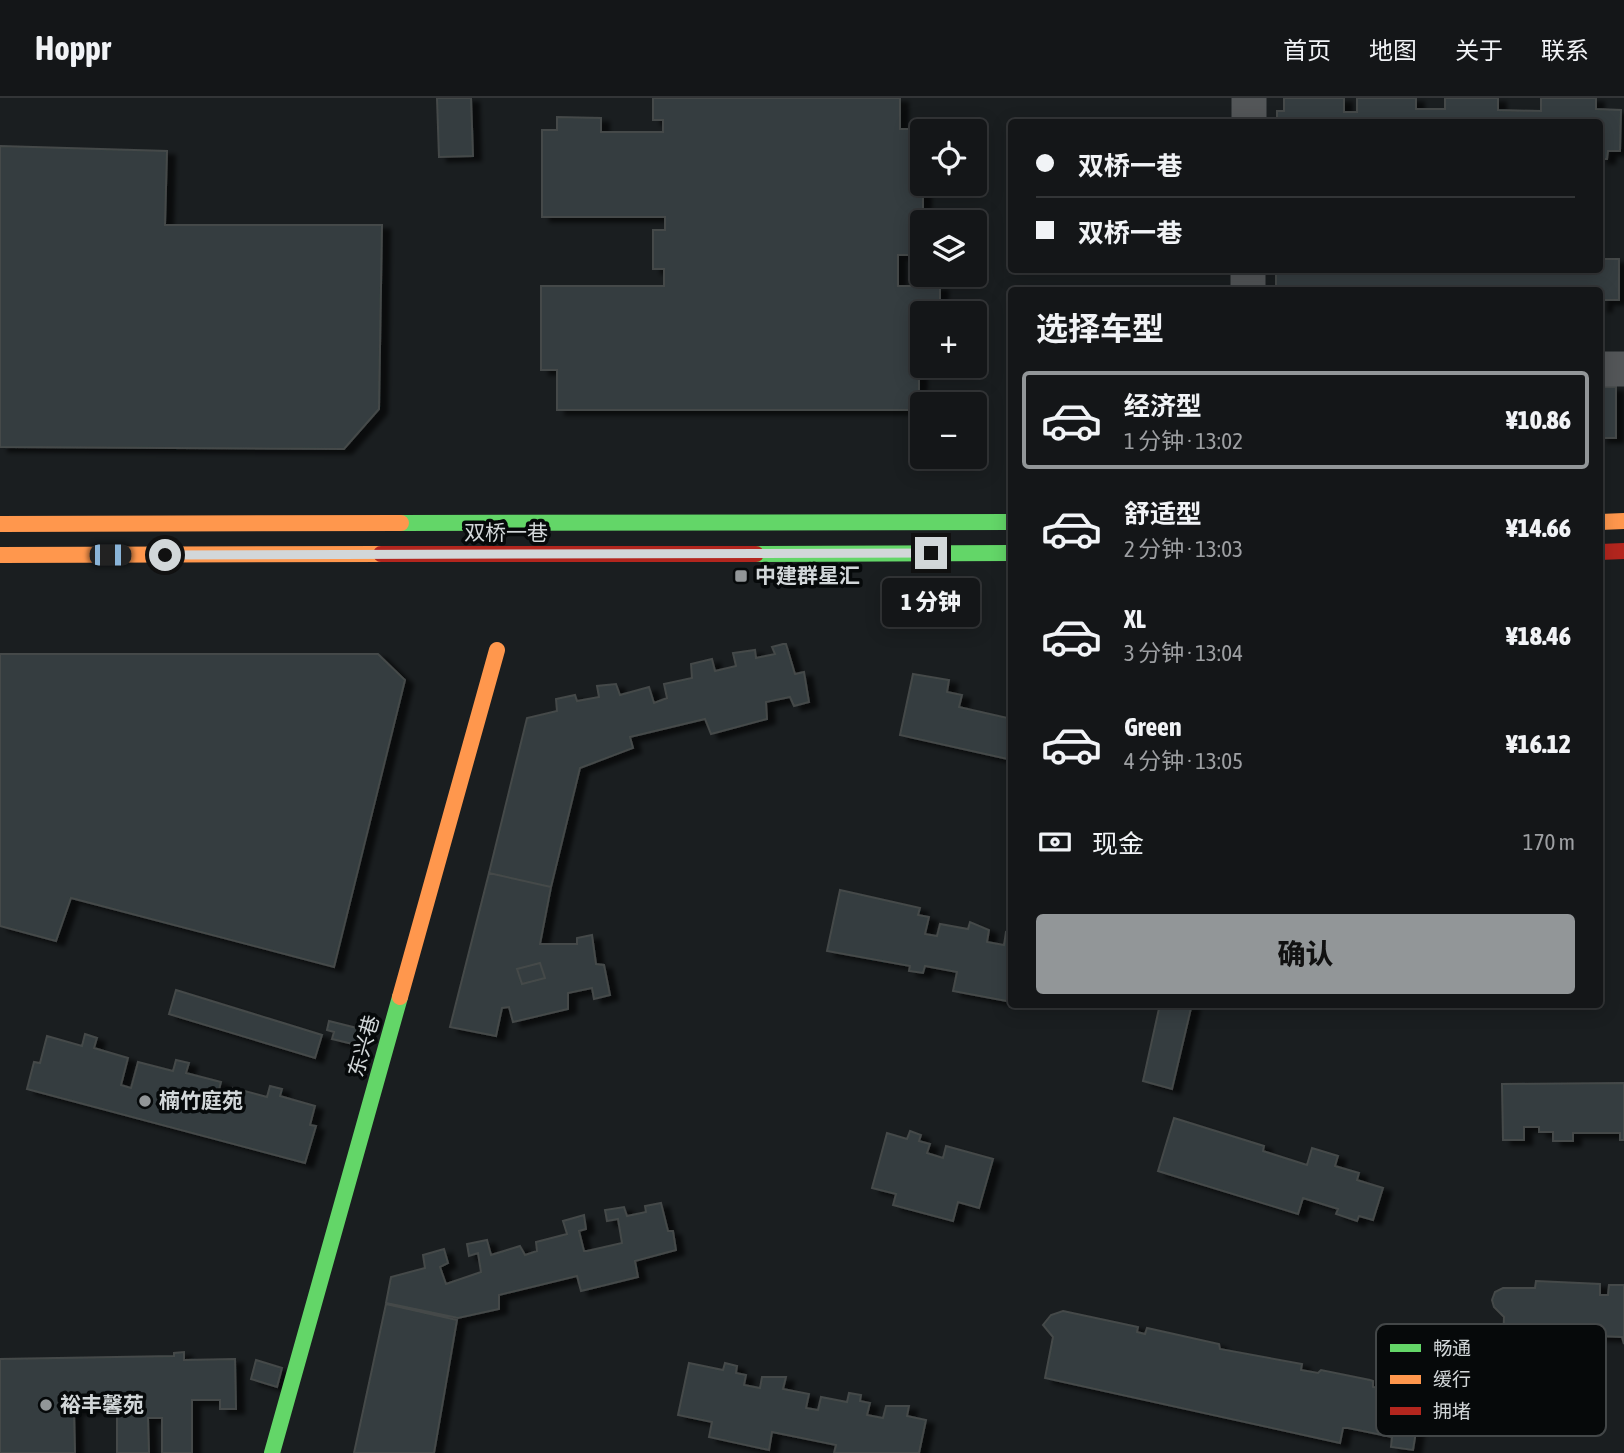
<!DOCTYPE html>
<html lang="zh">
<meta charset="utf-8">
<style>
:root{--surface:#141618;--page:#212325;--text:#f1f3f6;--muted:#9d9fa2;--line:#333537;--accent:#929698}
body{margin:0;font-family:"Asap Condensed","Noto Sans SC",sans-serif;background:var(--page);color:var(--text);height:100vh;display:flex;flex-direction:column;font-size:26px;white-space:nowrap}
*{box-sizing:border-box;margin:0}
p{font-size:23px;color:var(--muted)}
.icon{flex:none;width:38px;height:38px;fill:none;stroke:currentColor;stroke-width:2;stroke-linecap:round;stroke-linejoin:round}
.map{position:relative;flex:1;overflow:hidden}
.side{position:absolute;left:1008px;top:189px;width:595px;height:721px;display:flex;flex-direction:column;background:var(--surface);border-radius:7px;box-shadow:0 4px 18px #0003,0 0 0 2px var(--line)}
.side>*{flex:none}
.guide{position:absolute;left:1008px;top:21px;width:595px;height:154px;border-radius:7px;box-shadow:0 4px 18px #0003,0 0 0 2px var(--line);display:grid;align-content:center;height:154px;padding:0 28px;background:var(--surface)}
.controls{position:absolute;left:910px;top:21px;display:grid;gap:14px}
.controls a{display:grid;place-items:center;width:77px;height:77px;border-radius:7px;background:var(--surface);box-shadow:0 4px 18px #0003,0 0 0 2px var(--line);font-size:35px}
.end{position:absolute;width:32px;height:32px;margin:-16px;border:9px solid #d2d7d9;background:#111;box-shadow:0 0 0 4px #111}
.from{border-radius:50%}
.bubble{position:absolute;height:49px;border-radius:7px;background:var(--surface);box-shadow:0 4px 18px #0003,0 0 0 2px var(--line);font-size:23px;font-weight:800;line-height:49px;text-align:center}
.car{position:absolute;width:21px;height:42px;margin:-21px -10px;border-radius:9px;box-shadow:0 0 5px 2px #0007;background:linear-gradient(#222 24%,#8ab4d8 0 40%,#222 0 76%,#8ab4d8 0 86%,#222 0)}
.guide b{display:flex;align-items:center;gap:24px;height:66px;font-size:26px}
.guide b+b{border-top:2px solid var(--line)}
.guide i{width:18px;height:18px;background:var(--text)}
ul{padding:0;list-style:none}
li{display:flex;align-items:center;gap:21px;height:98px;margin:0 14px 10px;padding:0 14px;border:4px solid transparent;border-radius:7px}
li div{flex:1}
li b{display:block;font-size:26px}
li em{font-style:normal;font-weight:800}
li.active{border-color:var(--accent)}
li>.icon{width:63px;height:63px;stroke-width:1.5}
h2{padding:0 28px;font-size:32px;line-height:84px}
.pay{display:flex;align-items:center;gap:18px;height:77px;padding:0 28px;font-size:26px}
.pay p{margin-inline-start:auto}
.button{display:flex;gap:14px;margin-top:auto;padding:14px 28px}
.button a{flex:1;height:80px;border-radius:7px;background:var(--accent);color:#111;font-size:28px;font-weight:800;line-height:80px;text-align:center}
header{display:flex;align-items:center;gap:42px;box-sizing:border-box;height:98px;padding:0 35px;background:var(--surface);border-bottom:2px solid var(--line)}
header strong{font-size:33px}
nav{display:flex;gap:38px;margin-inline-start:auto;font-size:24px}
.map>svg:first-child{display:block}
.building{fill:#343e3f;stroke:#454949;stroke-width:2;fill-rule:evenodd;filter:url(#shadow)}
.lines{fill:none;stroke-linecap:round;stroke-linejoin:round}
.street{stroke:#535658;stroke-width:35}
.fast{stroke:#63d668;stroke-width:16}
.slow{stroke:#ff974d;stroke-width:16}
.jam{stroke:#b3261e;stroke-width:16}
.route{stroke:#d2d7d9;stroke-width:9}
.poi-dot{fill:#929698;stroke:#06090a;stroke-width:2.5}
.labels{text-anchor:middle;stroke-width:7;stroke-linejoin:round;paint-order:stroke}
.street-label{font-size:21px;fill:#d2d7d9;stroke:#06090a}
.poi-label{font-size:21px;font-weight:bold;fill:#d2d7d9;stroke:#06090a;text-anchor:start}
.key{fill:#06090a;stroke:#434748;stroke-width:2}
.key-label{font-size:19px;fill:#d2d7d9}
</style>
<header>
<strong>Hoppr</strong>
<nav><a>首页</a><a>地图</a><a>关于</a><a>联系</a></nav>
</header>
<div class="map">
<svg width="1624" height="1355" viewBox="0 0 1624 1355">
<defs>
<filter id="shadow"><feDropShadow dx="8" dy="4.5" stdDeviation="2" flood-color="#0009"/></filter>
</defs>
<rect width="100%" height="100%" fill="#1a1e20"/>
<!-- building -->
<path class="building" d="M 437,0 L 471,0 L 473,58 L 439,59 Z
M 653,0 L 900,0 L 900,31 L 923,31 L 923,124 L 922,157 L 898,157 L 898,188 L 940,188 L 940,215 L 922,215 L 922,268 L 940,268 L 940,271 L 919,271 L 919,312 L 557,312 L 557,272 L 541,272 L 541,188 L 664,188 L 664,171 L 653,171 L 653,132 L 665,132 L 665,119 L 542,119 L 542,32 L 557,32 L 557,19 L 601,20 L 601,34 L 663,34 L 663,22 L 653,22 Z
M 1284,0 L 1344,0 L 1344,14 L 1357,14 L 1357,0 L 1416,0 L 1416,11 L 1445,11 L 1445,0 L 1498,0 L 1498,12 L 1541,13 L 1541,0 L 1596,0 L 1596,11 L 1621,12 L 1620,53 L 1608,53 L 1607,61 L 1600,61 L 1600,24 L 1277,24 L 1277,13 L 1284,13 Z
M 0,48 L 167,53 L 165,127 L 382,127 L 379,311 L 344,351 L 0,349 Z
M 1600,161 L 1619,161 L 1619,202 L 1604,202 L 1604,209 L 1600,209 L 1600,192 L 1276,192 L 1276,172 L 1600,172 Z
M 1600,289 L 1616,289 L 1616,340 L 1600,340 Z
M 783,546 L 786,546 L 795,576 L 804,574 L 809,604 L 794,608 L 790,599 L 766,604 L 767,621 L 711,636 L 705,621 L 630,639 L 633,650 L 580,670 L 551,789 L 489,775 L 527,620 L 557,613 L 556,601 L 575,597 L 577,603 L 599,599 L 597,588 L 616,586 L 620,597 L 649,589 L 654,605 L 667,600 L 664,586 L 692,580 L 691,566 L 712,561 L 715,573 L 736,568 L 733,555 L 755,552 L 756,560 L 775,556 L 772,549 Z
M 0,556 L 378,556 L 405,582 L 334,869 L 71,800 L 56,843 L 0,828 Z
M 913,576 L 949,582 L 947,594 L 962,597 L 959,609 L 1012,621 L 1012,662 L 900,637 Z
M 489,775 L 551,789 L 540,846 L 577,846 L 577,840 L 592,837 L 596,866 L 604,867 L 610,897 L 594,901 L 592,890 L 568,895 L 568,911 L 513,924 L 509,909 L 502,910 L 496,938 L 450,929 ZM 540,865 L 545,880 L 522,886 L 517,871 Z
M 840,792 L 920,810 L 918,817 L 929,819 L 925,836 L 937,838 L 940,826 L 968,831 L 970,824 L 989,832 L 987,844 L 1004,847 L 1006,834 L 1012,835 L 1012,904 L 953,893 L 957,874 L 925,868 L 923,875 L 909,873 L 910,868 L 827,853 Z
M 540,865 L 545,880 L 522,886 L 517,871 Z
M 176,892 L 322,937 L 315,960 L 169,916 Z
M 1160,906 L 1192,906 L 1172,991 L 1143,983 Z
M 329,923 L 361,931 L 357,947 L 332,941 L 334,934 L 327,932 Z
M 85,936 L 97,940 L 94,950 L 128,960 L 121,987 L 131,990 L 138,964 L 173,973 L 176,962 L 189,965 L 186,975 L 221,984 L 214,1011 L 227,1014 L 233,990 L 267,999 L 270,988 L 282,991 L 280,998 L 315,1008 L 310,1027 L 316,1028 L 305,1065 L 27,991 L 34,964 L 40,965 L 47,938 L 82,948 Z
M 1624,985 L 1624,1042 L 1620,1042 L 1620,1035 L 1573,1035 L 1573,1043 L 1553,1043 L 1553,1034 L 1539,1034 L 1539,1029 L 1524,1029 L 1524,1042 L 1503,1042 L 1502,986 Z
M 1174,1020 L 1264,1048 L 1263,1053 L 1307,1067 L 1312,1050 L 1338,1058 L 1335,1068 L 1359,1075 L 1357,1082 L 1383,1090 L 1373,1122 L 1359,1118 L 1357,1123 L 1336,1116 L 1338,1111 L 1303,1100 L 1298,1116 L 1158,1073 Z
M 910,1033 L 921,1037 L 919,1043 L 930,1046 L 927,1055 L 943,1060 L 946,1048 L 993,1061 L 979,1110 L 958,1104 L 953,1123 L 893,1107 L 896,1096 L 872,1090 L 887,1035 L 907,1041 Z
M 661,1105 L 668,1133 L 673,1133 L 676,1152 L 635,1163 L 638,1179 L 581,1193 L 577,1178 L 499,1197 L 499,1211 L 458,1220 L 386,1205 L 391,1179 L 425,1170 L 423,1157 L 444,1151 L 448,1165 L 440,1169 L 446,1186 L 481,1174 L 478,1155 L 469,1158 L 467,1146 L 487,1142 L 491,1157 L 520,1148 L 525,1157 L 537,1153 L 536,1144 L 567,1136 L 563,1123 L 584,1117 L 586,1131 L 579,1133 L 584,1153 L 587,1153 L 622,1145 L 618,1121 L 607,1123 L 605,1112 L 624,1109 L 627,1118 L 646,1114 L 645,1108 Z
M 1536,1183 L 1600,1186 L 1600,1197 L 1608,1197 L 1609,1187 L 1624,1187 L 1624,1246 L 1622,1239 L 1573,1237 L 1572,1246 L 1553,1245 L 1553,1241 L 1546,1239 L 1543,1247 L 1503,1246 L 1504,1219 L 1494,1209 L 1492,1202 L 1495,1194 L 1503,1190 L 1535,1190 Z
M 386,1206 L 457,1222 L 434,1355 L 354,1355 Z
M 1063,1213 L 1138,1229 L 1137,1234 L 1145,1236 L 1147,1230 L 1219,1246 L 1220,1251 L 1302,1266 L 1301,1272 L 1318,1275 L 1321,1272 L 1370,1282 L 1373,1283 L 1373,1289 L 1422,1298 L 1426,1303 L 1426,1316 L 1419,1315 L 1413,1352 L 1391,1349 L 1392,1339 L 1348,1330 L 1343,1330 L 1340,1345 L 1045,1280 L 1053,1239 L 1043,1227 L 1051,1217 Z
M 184,1254 L 184,1262 L 235,1261 L 236,1311 L 220,1311 L 220,1302 L 192,1302 L 192,1355 L 162,1355 L 162,1320 L 148,1320 L 149,1355 L 117,1355 L 117,1302 L 91,1303 L 92,1311 L 74,1312 L 75,1355 L 0,1355 L 0,1261 L 174,1258 L 174,1255 Z
M 256,1262 L 282,1270 L 277,1289 L 251,1281 Z
M 689,1265 L 723,1272 L 725,1265 L 737,1268 L 736,1275 L 746,1277 L 744,1287 L 760,1290 L 762,1279 L 786,1279 L 783,1291 L 809,1296 L 806,1310 L 818,1312 L 821,1299 L 847,1304 L 849,1295 L 861,1297 L 860,1303 L 870,1305 L 867,1317 L 883,1320 L 886,1308 L 909,1308 L 907,1318 L 926,1322 L 919,1355 L 834,1355 L 836,1347 L 772,1334 L 769,1352 L 709,1339 L 712,1324 L 678,1317 Z"/>
<g class="lines">
<!-- street -->
<path class="street" d="M 1249,24 L 1249,0
M 1248,192 L 1248,172
M 1600,271 L 1624,271"/>
<!-- fast -->
<path class="fast" d="M 401,425 L 1012,424
M 756,456 L 1012,455
M 272,1355 L 400,899"/>
<!-- slow -->
<path class="slow" d="M 1600,424 L 1624,423
M 0,426 L 401,425
M 0,457 L 381,456
M 400,899 L 497,552"/>
<!-- jam -->
<path class="jam" d="M 1600,454 L 1624,453
M 381,456 L 756,456"/>
</g>
<g class="lines">
<!-- route -->
<path class="route" d="M 165,457 L 931,455"/>
</g>
<!-- markers -->
<g class="poi-dot">
<rect x="734" y="471" width="14" height="14" rx="3.5"/>
<circle cx="145" cy="1003" r="7"/>
<circle cx="46" cy="1307" r="7"/>
</g>
<g class="labels">
<!-- street labels -->
<g class="street-label">
<text x="506" y="442">双桥一巷</text>
<text transform="translate(364 948) rotate(-74)" y="7">东兴巷</text>
</g>
<!-- poi labels -->
<g class="poi-label">
<text x="755" y="485">中建群星汇</text>
<text x="159" y="1010">楠竹庭苑</text>
<text x="60" y="1314">裕丰馨苑</text>
</g>
</g>
<!-- legend -->
<rect x="1376" y="1226" width="230" height="112" rx="10" class="key"/>
<rect x="1390" y="1246" width="31" height="8" fill="#63d668"/>
<rect x="1390" y="1277" width="31" height="9" fill="#ff974d"/>
<rect x="1390" y="1309" width="31" height="8" fill="#b3261e"/>
<g class="key-label">
<text x="1433" y="1257">畅通</text>
<text x="1433" y="1288">缓行</text>
<text x="1433" y="1320">拥堵</text>
</g>
</svg>
<div class="controls">
<a><svg class="icon" aria-label="locate" viewBox="0 0 24 24"><circle cx="12" cy="12" r="6"/><path d="M12 2v4M12 18v4M2 12h4M18 12h4"/></svg></a>
<a><svg class="icon" aria-label="layers" viewBox="0 0 24 24"><path d="M12 4l9 5-9 5-9-5zM3 14l9 5 9-5"/></svg></a>
<a>+</a>
<a>−</a>
</div>
<i class="end from" style="left:165px;top:457px"></i>
<i class="end" style="left:931px;top:455px"></i>
<div class="bubble" style="left:882px;top:480px;width:98px">1 分钟</div>
<i class="car" style="left:110px;top:457px;rotate:90deg"></i>
<div class="guide">
<b><i class="from"></i>双桥一巷</b>
<b><i></i>双桥一巷</b>
</div>
<section class="side">
<h2>选择车型</h2>
<ul>
<li class="active"><svg class="icon" aria-label="car" viewBox="0 0 24 24"><path d="M5 17H2v-5l4-1 3-4h7l3 4 3 1v5h-3M9 17h6M6 11h13"/><circle cx="7" cy="17" r="2"/><circle cx="17" cy="17" r="2"/></svg><div><b>经济型</b><p>1 分钟 · 13:02</p></div><em>¥10.86</em></li>
<li><svg class="icon" aria-label="car" viewBox="0 0 24 24"><path d="M5 17H2v-5l4-1 3-4h7l3 4 3 1v5h-3M9 17h6M6 11h13"/><circle cx="7" cy="17" r="2"/><circle cx="17" cy="17" r="2"/></svg><div><b>舒适型</b><p>2 分钟 · 13:03</p></div><em>¥14.66</em></li>
<li><svg class="icon" aria-label="car" viewBox="0 0 24 24"><path d="M5 17H2v-5l4-1 3-4h7l3 4 3 1v5h-3M9 17h6M6 11h13"/><circle cx="7" cy="17" r="2"/><circle cx="17" cy="17" r="2"/></svg><div><b>XL</b><p>3 分钟 · 13:04</p></div><em>¥18.46</em></li>
<li><svg class="icon" aria-label="car" viewBox="0 0 24 24"><path d="M5 17H2v-5l4-1 3-4h7l3 4 3 1v5h-3M9 17h6M6 11h13"/><circle cx="7" cy="17" r="2"/><circle cx="17" cy="17" r="2"/></svg><div><b>Green</b><p>4 分钟 · 13:05</p></div><em>¥16.12</em></li>
</ul>
<div class="pay"><svg class="icon" aria-label="cash" viewBox="0 0 24 24"><path d="M3 7h18v10H3z"/><circle cx="12" cy="12" r="2"/></svg>现金<p>170 m</p></div>
<div class="button"><a>确认</a></div>
</section>
</div>
